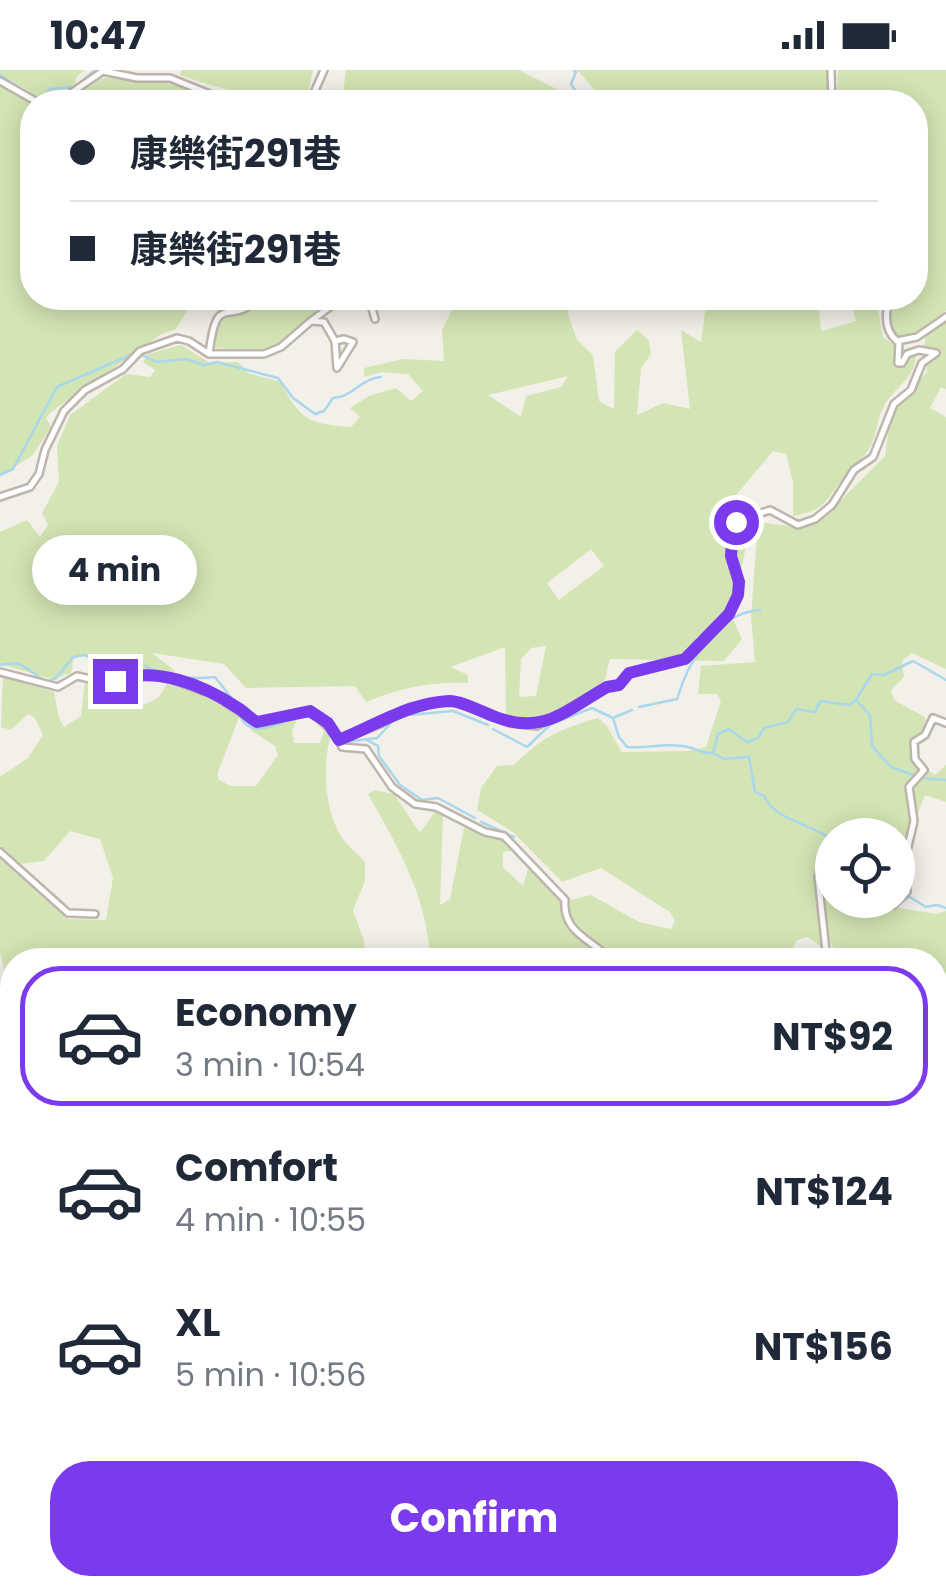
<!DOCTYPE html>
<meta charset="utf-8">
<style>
:root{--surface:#fff;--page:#f6f6f7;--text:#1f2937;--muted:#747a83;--line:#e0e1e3;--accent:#7c3aed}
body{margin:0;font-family:Poppins,"Noto Sans TC",sans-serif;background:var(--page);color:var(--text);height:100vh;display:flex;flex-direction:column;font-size:38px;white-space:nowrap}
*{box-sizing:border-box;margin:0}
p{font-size:32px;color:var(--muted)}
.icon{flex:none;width:55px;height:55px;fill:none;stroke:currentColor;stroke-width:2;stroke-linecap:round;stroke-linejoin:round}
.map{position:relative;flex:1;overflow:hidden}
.drawer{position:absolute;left:0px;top:878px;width:948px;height:648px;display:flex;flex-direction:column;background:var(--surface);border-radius:40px 40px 0 0;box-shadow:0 5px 25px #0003}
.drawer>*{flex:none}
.top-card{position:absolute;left:20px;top:20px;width:908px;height:220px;border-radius:40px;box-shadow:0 5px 25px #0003;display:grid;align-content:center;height:220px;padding:0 50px;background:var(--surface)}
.controls{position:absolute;left:815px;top:748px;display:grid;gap:20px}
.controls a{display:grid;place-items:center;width:100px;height:100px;border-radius:50%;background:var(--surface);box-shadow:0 5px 25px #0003;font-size:50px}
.end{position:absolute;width:45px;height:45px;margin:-22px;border:12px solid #7c3aed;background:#fff;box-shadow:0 0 0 5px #fff}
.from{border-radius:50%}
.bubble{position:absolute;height:70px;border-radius:35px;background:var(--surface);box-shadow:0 5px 25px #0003;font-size:32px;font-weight:700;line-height:70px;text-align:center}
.top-card b{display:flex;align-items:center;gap:35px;height:95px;font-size:38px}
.top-card b+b{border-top:2px solid var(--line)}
.top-card i{width:25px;height:25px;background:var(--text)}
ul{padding:18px 0 0;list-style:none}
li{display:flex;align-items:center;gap:30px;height:140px;margin:0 20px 15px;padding:0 30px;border:5px solid transparent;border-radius:40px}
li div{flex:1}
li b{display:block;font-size:38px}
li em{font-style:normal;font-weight:700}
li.selected{border-color:var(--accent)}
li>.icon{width:90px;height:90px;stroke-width:1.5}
.cta{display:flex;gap:20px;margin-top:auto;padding:20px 50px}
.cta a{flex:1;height:115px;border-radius:40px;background:var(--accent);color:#fff;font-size:40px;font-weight:700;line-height:115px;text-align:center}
.status{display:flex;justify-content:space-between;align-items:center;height:70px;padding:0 50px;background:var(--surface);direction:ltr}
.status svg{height:28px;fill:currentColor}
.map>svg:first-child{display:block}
.green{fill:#d3e5b4;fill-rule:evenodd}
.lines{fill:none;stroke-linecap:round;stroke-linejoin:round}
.stream{stroke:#a9d7ec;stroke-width:2.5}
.river{stroke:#a9d7ec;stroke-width:8}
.street-casing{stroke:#beb6ac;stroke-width:10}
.secondary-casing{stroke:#d0bd9a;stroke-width:14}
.street{stroke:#fff;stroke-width:5}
.secondary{stroke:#fbebca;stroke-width:9}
.route{stroke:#7c3aed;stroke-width:12}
</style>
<div class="status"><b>10:47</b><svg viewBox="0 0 49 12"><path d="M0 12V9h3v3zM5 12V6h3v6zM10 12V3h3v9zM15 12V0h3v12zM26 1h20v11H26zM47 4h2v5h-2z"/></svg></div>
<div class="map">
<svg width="946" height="1524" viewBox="0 0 946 1524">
<rect width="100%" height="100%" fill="#f3efe9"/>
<!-- green -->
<path class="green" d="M 0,0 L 85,0 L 76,7 L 75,14 L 61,21 L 53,32 L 46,32 L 0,4 Z
M 181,0 L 313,0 L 307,29 C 263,29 221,20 180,5 Z
M 346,0 L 519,0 L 566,24 L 565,32 L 331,32 L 343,23 Z
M 577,0 L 828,0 L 828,32 L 614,32 L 604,30 Z
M 838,0 L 946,0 L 946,241 L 921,259 L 897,269 L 889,248 L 892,228 L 915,228 L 915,32 L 837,32 Z
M 127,3 L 200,22 L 197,32 L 67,32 L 101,9 Z
M 0,13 L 35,32 L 32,32 L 32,228 L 195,228 L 176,259 L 160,265 L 51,342 L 46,348 L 51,357 L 33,385 L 0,406 Z
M 265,228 L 338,228 L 278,275 L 258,280 L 213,278 L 221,248 L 250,239 Z
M 458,228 L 572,228 L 568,244 L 577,270 L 593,285 L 599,331 L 614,339 L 615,282 L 637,260 L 649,271 L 651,284 L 641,298 L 637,345 L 663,333 L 690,339 L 681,260 L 701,272 L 707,228 L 818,228 L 821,261 L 856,251 L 850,228 L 883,228 L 878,239 L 883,267 L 900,279 L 915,279 C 920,308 894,315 883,338 C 877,349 877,363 871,375 C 865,388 855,394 846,405 C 826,428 828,440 793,446 L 793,412 L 786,384 L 773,381 L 737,424 L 752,449 L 731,545 L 742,569 L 724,591 L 610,589 L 602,621 L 563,644 L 506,650 L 505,577 L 450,597 L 468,605 L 468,613 C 433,611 398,618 366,632 L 355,616 L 246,618 L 224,594 L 152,583 L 174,600 L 173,605 L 133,599 L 113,601 L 89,585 L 74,587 L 71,603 L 52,609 L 0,594 L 0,462 L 27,450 L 40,467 L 48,455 L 42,443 L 59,412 L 57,376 L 70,345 L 126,304 L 150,307 L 155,300 L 143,292 L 148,284 L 181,275 L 210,293 L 238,292 L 248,303 L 281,312 C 300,351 310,354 351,357 L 360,347 L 350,338 L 369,326 L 396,318 L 411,331 L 423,321 L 408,304 L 381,302 L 364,307 L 364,298 L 403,289 L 444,291 L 442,260 ZM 568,306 L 561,317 L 526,326 L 521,347 L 488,325 ZM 591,479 L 604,496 L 559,530 L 547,513 ZM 546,576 L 536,626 L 519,627 L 521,589 L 531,578 Z
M 946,250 L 946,319 L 941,317 L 930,338 L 946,347 L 946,599 L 912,583 L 902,591 L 904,607 L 891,620 L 894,630 L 925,647 L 926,658 L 911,671 L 923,697 L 935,705 L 946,695 L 946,732 L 925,725 L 900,789 L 907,818 L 898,824 L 898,765 L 832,765 L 832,796 L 821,790 L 815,795 L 824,873 L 820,876 L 808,867 L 797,870 L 787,890 L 430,890 C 428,828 398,777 368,724 L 375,720 L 394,724 L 420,763 L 436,740 L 443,742 L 440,835 L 450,829 L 465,753 L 507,770 L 516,780 L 503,782 L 503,797 L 523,816 L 529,795 L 563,832 L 591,825 L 639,852 L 671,859 L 675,851 L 670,842 L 601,798 L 562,812 L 513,762 L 477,740 L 481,718 L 497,696 L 514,695 C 542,667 560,659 598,648 L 606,655 L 622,682 L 687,681 L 706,677 L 721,631 L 717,624 L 698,624 L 701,596 L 755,592 L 751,547 L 758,452 L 804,458 L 842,429 L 885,386 L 890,348 L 902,328 L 927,302 L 924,276 L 926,265 Z
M 3,606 L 54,622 L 59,648 L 64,657 L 81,646 L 85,611 L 111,615 L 138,612 L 134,636 C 152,633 158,631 167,614 L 210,628 L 240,645 L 218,702 L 218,709 L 230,716 L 256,716 L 278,685 L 275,676 L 250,660 L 297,649 L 292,661 L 294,673 L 320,673 L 324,661 L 312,649 L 316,649 L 331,664 C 322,696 324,739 342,768 C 348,776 358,784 365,792 L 365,811 L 353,840 L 364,871 L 366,890 L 12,890 L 12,1303 L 0,1311 L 0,937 L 11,927 L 0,882 L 0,789 L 68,849 L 106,850 L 113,808 L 100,769 L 70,761 L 44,791 L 19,794 L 0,776 L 0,707 L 28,688 L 43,665 L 35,648 L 28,644 L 11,660 L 1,657 Z
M 821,804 L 832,806 L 832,830 L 864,830 L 869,833 L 937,844 L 946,841 L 946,1036 L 935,1041 L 935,890 L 839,890 L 830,870 Z
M 946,1047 L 946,1211 L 935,1216 L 935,1052 Z
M 946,1277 L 946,1524 L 819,1524 L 800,1519 L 787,1524 L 147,1524 L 114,1513 L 935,1512 L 935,1357 L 943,1352 C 930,1328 931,1299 946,1277 Z
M 4,1322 L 12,1323 L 12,1492 L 4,1494 L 0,1492 L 0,1326 Z"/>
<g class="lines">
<!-- stream -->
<path class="stream" d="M 574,0 L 576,2 L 571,14 L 583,32
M 0,5 L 29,24
M 38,31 L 51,19 L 75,17 L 95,0
M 0,405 L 13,399 L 57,317 L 128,286 L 144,286 L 156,292 L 186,289 L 204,295 L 217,292 L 278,308 L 293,328 L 315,344 L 324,341 L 333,328 C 351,328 362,308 381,307
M 0,595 C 25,589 26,601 47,612 L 56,608 L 73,587 L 85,585 L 106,598 L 130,588 C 155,604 186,611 215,607 L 237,635
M 856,630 L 872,604 L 884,605 L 913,591 L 946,610
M 857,631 L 870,645 L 872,676 L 891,697 L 916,706
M 639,637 L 677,629 C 688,592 716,543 760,540
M 239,643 C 250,675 285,648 305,645 L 320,653 L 336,671
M 615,647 L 632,640
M 493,659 L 527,677 L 551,654 L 592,638 L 613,648 L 619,667 L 627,677 C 648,679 667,672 688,677 C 698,679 701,684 713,683 L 718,664 L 729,659 L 747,672 L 758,668 L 764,658 L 788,652 L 796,639 L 815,642 L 820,631 L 849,635 L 856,630
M 367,670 L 378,676 L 379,686 L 400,715 L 422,730 L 438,728 L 475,748
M 344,672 L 377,668 L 393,651 L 408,645 L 453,641 L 488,655
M 713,683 L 724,689 L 749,687 L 755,722 L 764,726 C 775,750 810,754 832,769
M 923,708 L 946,710
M 481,752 L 514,767
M 904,830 L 910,827 L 926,837 L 937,835 L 946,838
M 935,1144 L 946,1148
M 0,1314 L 12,1313"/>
<!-- river -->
<path class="river" d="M 0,1506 L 12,1498
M 48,1512 L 61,1524
M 130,1524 L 140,1524"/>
<defs>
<path id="street" d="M 831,0 L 832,32
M 0,11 L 37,32
M 58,32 L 103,1 L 137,8 L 170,8 L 217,27 L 260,32
M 310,32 L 324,0
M 369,228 L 375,249
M 890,228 C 885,243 884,260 897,271 L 917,267 L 946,247
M 311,251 L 342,228
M 209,284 C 217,218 228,259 259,228
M 0,427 L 30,417 L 39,404 L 45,380 L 64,341 L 85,320 L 123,299 L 140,281 L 177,268 L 189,271 L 209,284 L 264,284 L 281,277 L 311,251 L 324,252 L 335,271 L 337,298 L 353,272 L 344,269 L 335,271
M 0,602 L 58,617 L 77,606 L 104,612 L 145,604 L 170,609 L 215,625 L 257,653 C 303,647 306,625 339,670 L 382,653 L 410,637 L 453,631 L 510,653 L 537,656 L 607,617 L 619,615 L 629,603 L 685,589 L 729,543 L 738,525 L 739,512 L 731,486 L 731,471 L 725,457 L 728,454 L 770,440 L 798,455 L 815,449 L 832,435 L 854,400 L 873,387 L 894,334 L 911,320 L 922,293 L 936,283 L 919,280 L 907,284 L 902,293 L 898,293 L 899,271
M 339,670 L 342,677 L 366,679 L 392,717 L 415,734 L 436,737 L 485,762 L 504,766 L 565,830 C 562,863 592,869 611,890
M 0,782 L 68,843 L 95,844
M 866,830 L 893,835 L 907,822 L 906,785 L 914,751 L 909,717 L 924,700 L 915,689 L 914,672 L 925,665 L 933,648 L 946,653
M 827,890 L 818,807 L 821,798 L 832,799
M 935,1046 L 946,1041
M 0,1322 L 6,1318 L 12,1320"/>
<path id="secondary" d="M 0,1500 L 12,1505
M 35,1512 L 47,1524"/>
</defs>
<!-- street casing -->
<use href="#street" class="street-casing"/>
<!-- secondary casing -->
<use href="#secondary" class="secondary-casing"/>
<!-- street -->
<use href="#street" class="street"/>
<!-- secondary -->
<use href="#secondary" class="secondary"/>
</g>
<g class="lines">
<!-- route -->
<path class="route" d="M 115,611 C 154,595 204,615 238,638 C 245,642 249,648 257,652 L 310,641 L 328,653 L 339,670 C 376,655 409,633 449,631 C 462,631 480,641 493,646 C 543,666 565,641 607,617 L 619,615 L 629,603 L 685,589 L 729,544 L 738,525 L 739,512 L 731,486 L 732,471 L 725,457 L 736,452"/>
</g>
</svg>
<div class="controls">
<a><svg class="icon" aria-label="locate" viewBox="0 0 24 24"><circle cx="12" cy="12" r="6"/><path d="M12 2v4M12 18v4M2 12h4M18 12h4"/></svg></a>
</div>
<i class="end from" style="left:736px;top:452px"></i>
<i class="end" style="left:115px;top:611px"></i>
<div class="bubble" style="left:32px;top:465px;width:165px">4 min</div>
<div class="top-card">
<b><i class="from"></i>康樂街291巷</b>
<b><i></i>康樂街291巷</b>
</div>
<section class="drawer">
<ul>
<li class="selected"><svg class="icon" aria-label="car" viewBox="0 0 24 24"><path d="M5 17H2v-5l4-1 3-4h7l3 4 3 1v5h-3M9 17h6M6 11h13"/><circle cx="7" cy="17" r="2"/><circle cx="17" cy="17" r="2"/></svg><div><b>Economy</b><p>3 min · 10:54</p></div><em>NT$92</em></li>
<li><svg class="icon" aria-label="car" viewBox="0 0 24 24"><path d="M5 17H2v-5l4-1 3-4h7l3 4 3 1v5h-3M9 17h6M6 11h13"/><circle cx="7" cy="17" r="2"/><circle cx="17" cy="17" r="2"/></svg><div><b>Comfort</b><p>4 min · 10:55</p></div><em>NT$124</em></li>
<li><svg class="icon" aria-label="car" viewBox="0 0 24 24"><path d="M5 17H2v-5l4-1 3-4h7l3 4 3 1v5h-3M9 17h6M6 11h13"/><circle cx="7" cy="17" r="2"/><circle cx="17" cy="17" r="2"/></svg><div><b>XL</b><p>5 min · 10:56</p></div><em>NT$156</em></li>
</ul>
<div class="cta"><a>Confirm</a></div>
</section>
</div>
